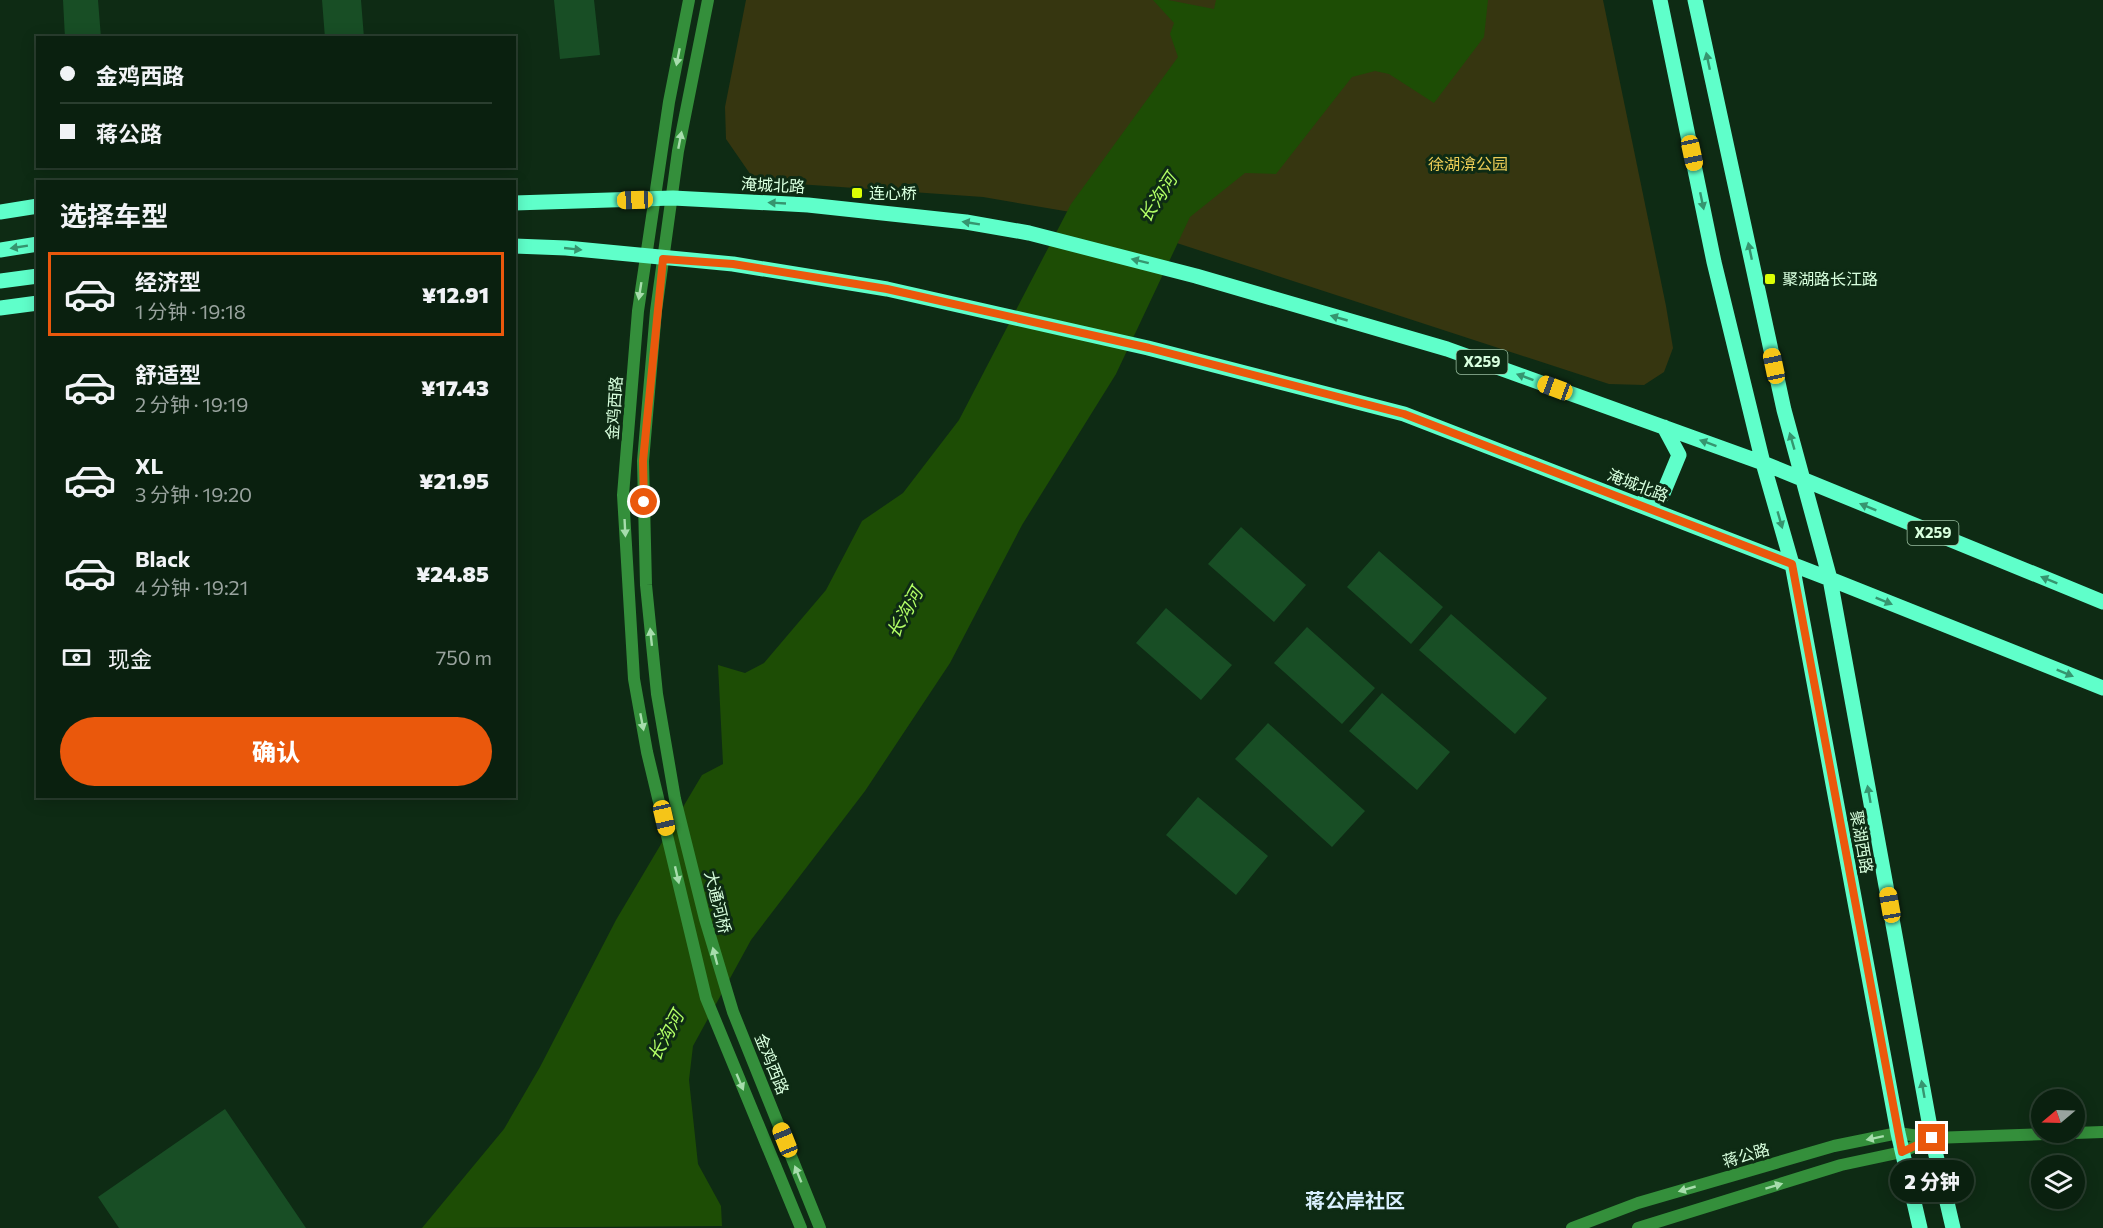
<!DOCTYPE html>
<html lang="zh">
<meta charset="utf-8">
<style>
:root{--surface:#0a200f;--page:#132818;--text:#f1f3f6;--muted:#99a39e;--line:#2a3e2f;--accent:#ea580c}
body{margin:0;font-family:Commissioner,"Noto Sans SC",sans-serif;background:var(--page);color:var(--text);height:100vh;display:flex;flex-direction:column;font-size:22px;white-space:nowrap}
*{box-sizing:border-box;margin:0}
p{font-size:20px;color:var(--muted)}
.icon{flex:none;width:33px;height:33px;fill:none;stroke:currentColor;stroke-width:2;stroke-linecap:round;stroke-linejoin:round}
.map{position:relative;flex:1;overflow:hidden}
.side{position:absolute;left:36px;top:180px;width:480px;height:618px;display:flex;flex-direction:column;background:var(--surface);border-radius:0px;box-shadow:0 3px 15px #0003,0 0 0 2px var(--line)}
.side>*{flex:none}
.guide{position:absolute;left:36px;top:36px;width:480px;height:132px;border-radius:0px;box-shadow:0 3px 15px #0003,0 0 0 2px var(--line);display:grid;align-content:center;height:132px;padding:0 24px;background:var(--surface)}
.needle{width:39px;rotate:251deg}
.tools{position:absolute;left:2031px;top:1089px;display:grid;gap:12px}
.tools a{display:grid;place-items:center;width:54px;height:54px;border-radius:50%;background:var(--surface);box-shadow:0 3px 15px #0003,0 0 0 2px var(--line);font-size:30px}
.end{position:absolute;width:27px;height:27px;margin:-14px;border:8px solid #ea580c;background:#fff;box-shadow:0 0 0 3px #fff}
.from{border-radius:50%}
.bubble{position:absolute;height:42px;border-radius:21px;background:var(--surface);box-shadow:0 3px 15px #0003,0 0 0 2px var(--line);font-size:20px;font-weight:800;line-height:42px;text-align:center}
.car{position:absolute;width:18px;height:36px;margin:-18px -9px;border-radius:8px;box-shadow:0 0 4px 2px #0007;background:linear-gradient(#f5c518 24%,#345 0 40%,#f5c518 0 76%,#345 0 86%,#f5c518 0)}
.guide b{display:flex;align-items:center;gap:21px;height:57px;font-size:22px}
.guide b+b{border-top:2px solid var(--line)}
.guide i{width:15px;height:15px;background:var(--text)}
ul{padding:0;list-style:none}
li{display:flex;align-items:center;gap:18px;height:84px;margin:0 12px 9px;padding:0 12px;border:3px solid transparent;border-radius:0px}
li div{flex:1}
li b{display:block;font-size:22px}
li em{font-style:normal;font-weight:800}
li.selected{border-color:var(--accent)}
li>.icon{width:54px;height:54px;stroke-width:1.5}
h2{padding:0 24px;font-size:27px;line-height:72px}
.pay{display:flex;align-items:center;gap:15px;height:66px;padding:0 24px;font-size:22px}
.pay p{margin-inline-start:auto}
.action{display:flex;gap:12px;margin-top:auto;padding:12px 24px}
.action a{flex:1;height:69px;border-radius:36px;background:var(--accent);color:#fff;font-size:24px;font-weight:800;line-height:69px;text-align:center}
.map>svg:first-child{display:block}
.green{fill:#363610}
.water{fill:#1d4d05}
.building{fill:#184e25}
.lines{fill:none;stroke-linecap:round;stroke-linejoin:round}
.minor{stroke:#348f3b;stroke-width:12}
.tertiary{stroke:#348f3b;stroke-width:12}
.primary{stroke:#5fffca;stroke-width:15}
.oneway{fill:#a7ddad}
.oneway2{fill:#36956f}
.route{stroke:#ea580c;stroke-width:8}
.poi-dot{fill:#dcff04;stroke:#0e2b14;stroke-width:2}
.labels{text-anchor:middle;stroke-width:6;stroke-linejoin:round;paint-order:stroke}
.shield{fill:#0e2b14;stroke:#9bbfa1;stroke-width:1.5}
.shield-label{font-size:15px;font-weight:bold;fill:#d8ffde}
.park-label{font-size:16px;fill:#eccd57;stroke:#0e2b14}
.street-label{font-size:16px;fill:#d8ffde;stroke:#0e2b14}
.poi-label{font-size:16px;fill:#d8ffde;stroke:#0e2b14;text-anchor:start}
.water-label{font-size:18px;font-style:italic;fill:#b2ff66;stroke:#0e2b14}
.quarter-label{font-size:20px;font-weight:bold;fill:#daf0ff;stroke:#0e2b14}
</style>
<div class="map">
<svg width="2103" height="1228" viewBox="0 0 2103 1228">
<rect width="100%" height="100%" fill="#0e2b14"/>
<!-- green -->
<path class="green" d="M 746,0 L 1603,0 L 1666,306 L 1673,348 L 1664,372 L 1644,385 L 1609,384 L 1094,216 L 983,197 L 755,181 L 726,139 L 725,107 Z"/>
<!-- water -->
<path class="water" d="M 1153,0 L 1168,0 L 1214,9 L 1216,0 L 1488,0 L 1484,37 L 1434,103 L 1389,74 L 1375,71 L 1352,77 L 1276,174 L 1245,173 L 1190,217 L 1116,374 L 1022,525 L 950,663 L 865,791 L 751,940 L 693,1046 L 689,1080 L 698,1164 L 721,1206 L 722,1226 L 422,1228 L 504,1129 L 540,1067 L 616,920 L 702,775 L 723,764 L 718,665 L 745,673 L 764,663 L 826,590 L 862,521 L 903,493 L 959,420 L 1071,204 L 1178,57 L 1170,34 L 1174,23 Z"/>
<!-- building -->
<path class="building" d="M 63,0 L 98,0 L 101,38 L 65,38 Z
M 322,0 L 361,0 L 364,38 L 325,38 Z
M 554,0 L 594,0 L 600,55 L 560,59 Z
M 1241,527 L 1306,585 L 1274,622 L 1208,564 Z
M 1379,551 L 1443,607 L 1411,644 L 1347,587 Z
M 1166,608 L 1232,665 L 1201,700 L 1136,643 Z
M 1451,614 L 1547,698 L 1515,734 L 1419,650 Z
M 1307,627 L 1375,688 L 1342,724 L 1274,663 Z
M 1382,693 L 1450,752 L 1417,790 L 1349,731 Z
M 1268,723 L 1365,811 L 1332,847 L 1235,759 Z
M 1198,797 L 1268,856 L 1236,895 L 1166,835 Z
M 225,1109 L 306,1228 L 119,1228 L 98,1197 Z"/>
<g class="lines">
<!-- minor -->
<path class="minor" d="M 1932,1138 L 2103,1132"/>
<!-- tertiary -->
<path class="tertiary" d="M 689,0 L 669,102 L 638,311 L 623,495 L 634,679 L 647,752 L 706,998 L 801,1228
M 708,0 L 678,151 L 656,311 L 643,461 L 646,585 L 657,694 L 675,799 L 705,919 L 733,1012 L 820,1228
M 1572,1228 L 1638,1203 L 1834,1146 L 1898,1133 L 1932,1138
M 1638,1228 L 1841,1165 L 1902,1152 L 1932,1138"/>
<!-- primary -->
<path class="primary" d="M 1660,0 L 1714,262 L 1763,463 L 1792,564 L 1898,1133 L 1920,1228
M 1695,0 L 1784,410 L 1830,579 L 1932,1138 L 1953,1228
M 514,203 L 673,198 L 808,205 L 966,222 L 1029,233 L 1196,276 L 1447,349 L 1763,463 L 2103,602
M 0,212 L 38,206
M 514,246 L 566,248 L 733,264 L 887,289 L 1148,348 L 1404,414 L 1830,579 L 2103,688
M 0,250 L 38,244
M 0,281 L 38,276
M 0,308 L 38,303
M 1638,504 L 1662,496 L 1679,455 L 1664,427"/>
</g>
<!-- one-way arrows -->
<defs><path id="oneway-solid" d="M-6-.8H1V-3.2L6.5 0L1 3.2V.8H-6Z" transform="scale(1.5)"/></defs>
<g class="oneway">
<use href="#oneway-solid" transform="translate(678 57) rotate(101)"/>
<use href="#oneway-solid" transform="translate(680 140) rotate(-79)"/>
<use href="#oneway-solid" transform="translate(640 291) rotate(99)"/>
<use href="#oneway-solid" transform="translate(625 528) rotate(87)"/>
<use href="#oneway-solid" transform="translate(651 637) rotate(-96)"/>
<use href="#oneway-solid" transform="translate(642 722) rotate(79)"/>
<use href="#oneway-solid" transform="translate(677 875) rotate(77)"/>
<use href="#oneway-solid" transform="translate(715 956) rotate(-105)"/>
<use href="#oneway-solid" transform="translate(740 1082) rotate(67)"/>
<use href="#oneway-solid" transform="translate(1875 1138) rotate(168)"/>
<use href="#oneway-solid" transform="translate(798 1174) rotate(-112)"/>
<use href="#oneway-solid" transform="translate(1774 1186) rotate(-17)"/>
<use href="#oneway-solid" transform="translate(1687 1189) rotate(164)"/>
</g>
<g class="oneway2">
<use href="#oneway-solid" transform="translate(1708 61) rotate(-102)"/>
<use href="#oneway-solid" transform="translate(1702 201) rotate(78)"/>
<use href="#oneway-solid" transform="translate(777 203) rotate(-177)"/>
<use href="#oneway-solid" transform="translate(971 223) rotate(-171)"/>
<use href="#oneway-solid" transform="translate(19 247) rotate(171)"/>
<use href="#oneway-solid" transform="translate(573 249) rotate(6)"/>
<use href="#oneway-solid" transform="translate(1750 251) rotate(-102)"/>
<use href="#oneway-solid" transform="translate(1140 261) rotate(-166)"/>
<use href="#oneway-solid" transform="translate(1339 318) rotate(-164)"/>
<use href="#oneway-solid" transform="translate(1525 377) rotate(-160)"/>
<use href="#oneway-solid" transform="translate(1792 441) rotate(-106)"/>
<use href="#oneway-solid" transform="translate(1708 443) rotate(-160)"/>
<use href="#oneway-solid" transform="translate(1868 507) rotate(-158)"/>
<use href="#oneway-solid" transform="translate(1780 520) rotate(74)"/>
<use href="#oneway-solid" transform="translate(2049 580) rotate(-158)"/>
<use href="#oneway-solid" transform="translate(1884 601) rotate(22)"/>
<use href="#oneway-solid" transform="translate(2065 673) rotate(22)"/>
<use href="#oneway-solid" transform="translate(1869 794) rotate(-100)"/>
<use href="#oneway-solid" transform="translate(1923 1089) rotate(-100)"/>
</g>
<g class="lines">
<!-- route -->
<path class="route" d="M 644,502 L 643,461 L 663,259 L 733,264 L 887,289 L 1149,348 L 1404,414 L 1792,564 L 1902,1152 L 1932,1138"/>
</g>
<!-- markers -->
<g class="poi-dot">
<rect x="851" y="187" width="12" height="12" rx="3"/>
<rect x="1764" y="273" width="12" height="12" rx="3"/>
</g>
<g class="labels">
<!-- shield labels -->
<g class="shield">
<rect x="1456.5" y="350" width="51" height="24" rx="4.5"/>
<rect x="1907.5" y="521" width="51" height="24" rx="4.5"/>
</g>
<g class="shield-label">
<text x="1482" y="367">X259</text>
<text x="1933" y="538">X259</text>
</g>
<!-- park labels -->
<g class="park-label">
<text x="1468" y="170">徐湖渰公园</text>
</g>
<!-- street labels -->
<g class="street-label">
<text transform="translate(773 185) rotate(3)" y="6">淹城北路</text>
<text transform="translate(614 408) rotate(-86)" y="6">金鸡西路</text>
<text transform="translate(1638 485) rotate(21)" y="6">淹城北路</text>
<text transform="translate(1862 842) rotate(80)" y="6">聚湖西路</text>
<text transform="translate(718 902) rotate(76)" y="6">大通河桥</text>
<text transform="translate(772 1064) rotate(68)" y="6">金鸡西路</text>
<text transform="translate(1746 1155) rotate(-16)" y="6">蒋公路</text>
</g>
<!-- poi labels -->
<g class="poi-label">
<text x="869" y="199">连心桥</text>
<text x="1782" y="285">聚湖路长江路</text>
</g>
<!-- water labels -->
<g class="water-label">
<text transform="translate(1158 198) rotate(-57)" y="6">长沟河</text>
<text transform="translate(905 613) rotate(-61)" y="6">长沟河</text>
<text transform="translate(666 1036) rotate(-61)" y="6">长沟河</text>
</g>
<!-- quarter labels -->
<g class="quarter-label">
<text x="1355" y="1208">蒋公岸社区</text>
</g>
</g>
</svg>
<div class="tools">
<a><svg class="needle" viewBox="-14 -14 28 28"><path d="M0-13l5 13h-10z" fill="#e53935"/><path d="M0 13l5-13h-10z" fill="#99a39e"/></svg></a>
<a><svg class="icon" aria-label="layers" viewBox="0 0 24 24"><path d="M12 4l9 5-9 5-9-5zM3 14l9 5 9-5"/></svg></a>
</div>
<i class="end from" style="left:644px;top:502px"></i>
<i class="end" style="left:1932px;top:1138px"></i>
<div class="bubble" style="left:1890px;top:1160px;width:84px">2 分钟</div>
<i class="car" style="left:1692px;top:153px;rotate:168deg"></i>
<i class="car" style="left:635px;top:200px;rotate:268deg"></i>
<i class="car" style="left:1774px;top:366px;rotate:348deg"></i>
<i class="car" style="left:1555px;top:388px;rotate:290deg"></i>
<i class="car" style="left:664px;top:818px;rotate:167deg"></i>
<i class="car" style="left:1890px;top:905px;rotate:350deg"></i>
<i class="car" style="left:785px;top:1140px;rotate:338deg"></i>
<div class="guide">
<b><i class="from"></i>金鸡西路</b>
<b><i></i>蒋公路</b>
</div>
<section class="side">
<h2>选择车型</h2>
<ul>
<li class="selected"><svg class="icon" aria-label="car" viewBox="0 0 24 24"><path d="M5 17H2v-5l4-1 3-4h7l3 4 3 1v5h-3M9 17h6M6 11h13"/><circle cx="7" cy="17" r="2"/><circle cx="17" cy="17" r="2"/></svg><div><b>经济型</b><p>1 分钟 · 19:18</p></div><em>¥12.91</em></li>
<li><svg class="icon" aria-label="car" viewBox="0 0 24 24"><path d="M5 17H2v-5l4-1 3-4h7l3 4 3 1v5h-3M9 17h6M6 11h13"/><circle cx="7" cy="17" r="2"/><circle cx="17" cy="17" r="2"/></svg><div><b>舒适型</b><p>2 分钟 · 19:19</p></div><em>¥17.43</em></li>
<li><svg class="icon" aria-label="car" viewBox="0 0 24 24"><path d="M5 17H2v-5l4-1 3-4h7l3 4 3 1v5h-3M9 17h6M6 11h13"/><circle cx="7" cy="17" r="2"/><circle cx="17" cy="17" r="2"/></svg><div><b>XL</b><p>3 分钟 · 19:20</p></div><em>¥21.95</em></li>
<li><svg class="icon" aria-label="car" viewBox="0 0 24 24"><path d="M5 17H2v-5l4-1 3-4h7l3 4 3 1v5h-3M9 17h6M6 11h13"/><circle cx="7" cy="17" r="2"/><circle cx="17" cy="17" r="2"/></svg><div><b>Black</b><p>4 分钟 · 19:21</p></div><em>¥24.85</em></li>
</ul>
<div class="pay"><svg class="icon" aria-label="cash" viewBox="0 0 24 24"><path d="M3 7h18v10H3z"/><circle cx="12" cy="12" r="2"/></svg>现金<p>750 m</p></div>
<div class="action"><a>确认</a></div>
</section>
</div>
